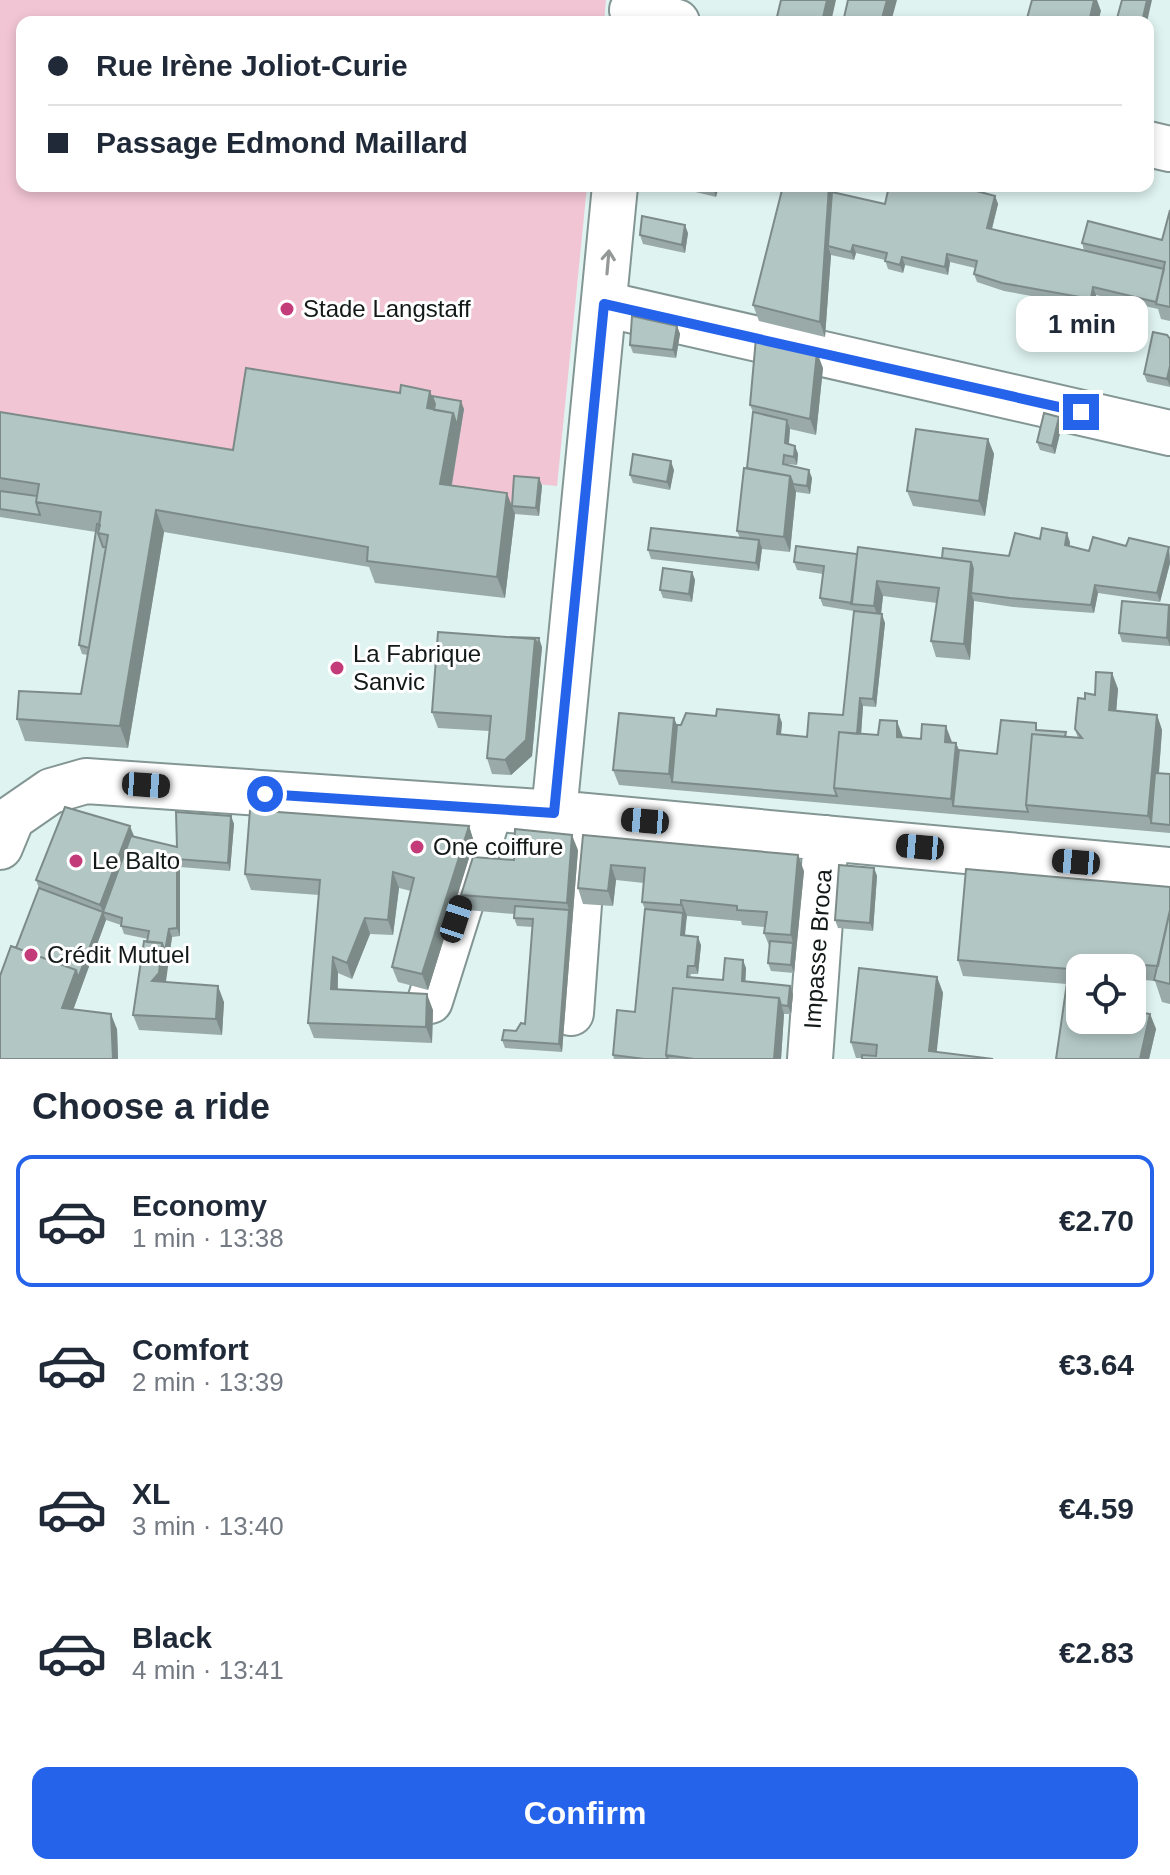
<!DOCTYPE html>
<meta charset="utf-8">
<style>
:root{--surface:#fff;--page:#f6f6f7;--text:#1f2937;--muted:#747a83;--line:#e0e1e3;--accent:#2563eb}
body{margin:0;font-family:Arial,sans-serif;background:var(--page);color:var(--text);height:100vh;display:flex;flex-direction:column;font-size:30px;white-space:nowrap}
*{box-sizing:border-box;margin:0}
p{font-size:26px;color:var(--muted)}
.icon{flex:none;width:44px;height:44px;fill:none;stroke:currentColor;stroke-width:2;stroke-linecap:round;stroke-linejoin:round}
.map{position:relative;height:1059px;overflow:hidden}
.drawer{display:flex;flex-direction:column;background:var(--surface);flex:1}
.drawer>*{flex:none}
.hud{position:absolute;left:16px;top:16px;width:1138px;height:176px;border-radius:16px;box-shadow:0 4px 12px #0003;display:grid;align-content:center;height:176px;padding:0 32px;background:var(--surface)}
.tools{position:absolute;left:1066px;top:954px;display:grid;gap:16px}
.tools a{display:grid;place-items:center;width:80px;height:80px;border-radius:16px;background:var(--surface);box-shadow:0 4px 12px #0003;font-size:40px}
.end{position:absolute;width:36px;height:36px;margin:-18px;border:10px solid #2563eb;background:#fff;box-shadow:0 0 0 4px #fff}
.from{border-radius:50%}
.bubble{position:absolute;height:56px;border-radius:16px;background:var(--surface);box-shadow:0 4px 12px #0003;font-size:26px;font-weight:700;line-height:56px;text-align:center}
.car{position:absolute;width:24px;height:48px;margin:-24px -12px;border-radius:10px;box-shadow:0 0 6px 2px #0007;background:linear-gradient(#222 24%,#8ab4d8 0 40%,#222 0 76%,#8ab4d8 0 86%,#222 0)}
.hud b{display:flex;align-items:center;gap:28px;height:76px;font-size:30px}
.hud b+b{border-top:2px solid var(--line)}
.hud i{width:20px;height:20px;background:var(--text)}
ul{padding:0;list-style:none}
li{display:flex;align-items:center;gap:24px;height:132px;margin:0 16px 12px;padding:0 16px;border:4px solid transparent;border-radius:16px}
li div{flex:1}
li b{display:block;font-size:30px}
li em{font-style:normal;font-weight:700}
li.selected{border-color:var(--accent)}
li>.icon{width:72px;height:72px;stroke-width:1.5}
h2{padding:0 32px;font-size:36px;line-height:96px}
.primary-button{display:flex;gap:16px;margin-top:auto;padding:16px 32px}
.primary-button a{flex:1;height:92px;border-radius:16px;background:var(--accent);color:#fff;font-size:32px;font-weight:700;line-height:92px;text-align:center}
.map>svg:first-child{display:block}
.green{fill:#f2c5d4}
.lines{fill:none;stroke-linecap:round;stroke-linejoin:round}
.minor-casing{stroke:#839693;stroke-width:48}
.minor{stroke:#fff;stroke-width:44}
.wall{fill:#99aaa8}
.shaded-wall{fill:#7d8b88}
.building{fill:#b2c6c3;stroke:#7d8b88;stroke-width:2}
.oneway{stroke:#949897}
.route{stroke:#2563eb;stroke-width:10}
.poi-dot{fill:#c33b79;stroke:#fff;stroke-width:3}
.labels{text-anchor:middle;stroke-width:6;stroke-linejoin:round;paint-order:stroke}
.poi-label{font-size:24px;fill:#121918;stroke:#fff;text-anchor:start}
.street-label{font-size:24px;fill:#121918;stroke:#fff}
</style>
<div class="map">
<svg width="1170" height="1059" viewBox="0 0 1170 1059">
<rect width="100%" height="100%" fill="#dff3f0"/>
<!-- green -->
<path class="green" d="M 0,0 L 606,0 L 604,22 L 22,22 L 22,186 L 587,186 L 557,486 L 516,482 L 513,513 L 0,433 Z"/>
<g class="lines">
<defs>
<path id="minor" d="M 632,10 L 677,22
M 1148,144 L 1170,149
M 604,304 L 1170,433
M 554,813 L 615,186
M 0,847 L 12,818 L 51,791 L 86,781 L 554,813 L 1170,870
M 430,1001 L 490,810
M 571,1013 L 584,836
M 810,1059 L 826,838"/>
</defs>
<!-- minor casing -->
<use href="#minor" class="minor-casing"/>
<!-- minor -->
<use href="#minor" class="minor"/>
</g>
<!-- wall -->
<path class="wall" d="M 671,186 L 719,186 L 716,197 Z
M 830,186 L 832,192 L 885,204 L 889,190 L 884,188 L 883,186 L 962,186 L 962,188 L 995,196 L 998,204 L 992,229 L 1084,250 L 1082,243 L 1162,240 L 1170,210 L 1170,321 L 1161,319 L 1158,309 L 1096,295 L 1094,307 L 1004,291 L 977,282 L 974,274 L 975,268 L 950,262 L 948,275 L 905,265 L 903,273 L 888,269 L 885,260 L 856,253 L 854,260 L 831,255 L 825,337 L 759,321 L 753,305 Z
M 688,233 L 685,253 L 643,244 L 640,235 Z
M 677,326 L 680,334 L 676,358 L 633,353 L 630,345 Z
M 1153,332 L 1170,387 L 1147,382 L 1144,374 Z
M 823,368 L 816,435 L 790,429 L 789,444 L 795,446 L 798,454 L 797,465 L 787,464 L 787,465 L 812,478 L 810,494 L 796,492 L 790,552 L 762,549 L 759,571 L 651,559 L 648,550 L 740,538 L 737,531 L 748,468 L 753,412 L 750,405 Z
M 400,393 L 432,396 L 464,409 L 452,485 L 512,506 L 539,478 L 542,486 L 539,516 L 515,514 L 505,598 L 375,583 L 369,567 L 164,532 L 128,748 L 25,741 L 17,719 L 81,694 L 88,655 L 82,654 L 79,645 L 96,532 L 0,517 L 0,412 L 233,450 Z
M 1059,417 L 1062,425 L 1055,454 L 1040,450 L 1037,442 Z
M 988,439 L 994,454 L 985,516 L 913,506 L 907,491 Z
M 674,470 L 670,490 L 633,483 L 630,475 Z
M 1040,539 L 1070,542 L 1070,546 L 1089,551 L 1126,546 L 1169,547 L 1170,563 L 1160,602 L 1098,593 L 1094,613 L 1013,607 L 974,601 L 970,660 L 936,657 L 931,641 L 937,603 L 883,596 L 881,614 L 885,623 L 876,707 L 863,706 L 861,734 L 956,743 L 959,750 L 997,754 L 1039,730 L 1068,737 L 1078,738 L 1075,729 L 1085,699 L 1095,695 L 1112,673 L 1118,689 L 1116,711 L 1157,715 L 1162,730 L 1159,773 L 1170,774 L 1170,833 L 619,785 L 613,770 L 674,718 L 677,725 L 681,725 L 716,716 L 779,715 L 782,723 L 781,735 L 807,737 L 843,715 L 854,611 L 823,606 L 820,598 L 823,574 L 797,570 L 794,562 L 857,554 L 942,558 L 1009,556 Z
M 692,572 L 695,580 L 692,602 L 663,598 L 660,590 Z
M 1169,605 L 1170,646 L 1122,642 L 1119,633 Z
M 542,647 L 532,756 L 511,775 L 492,774 L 487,758 L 489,731 L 438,728 L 432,712 Z
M 231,816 L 234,824 L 230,871 L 180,867 L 180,936 L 172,937 L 165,982 L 224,1002 L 222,1035 L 139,1030 L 133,1015 L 148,939 L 124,934 L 121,925 L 106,920 L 73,1010 L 117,1029 L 118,1059 L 0,1059 L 16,948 L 39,888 L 36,880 L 134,836 L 177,847 Z
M 469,826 L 474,842 L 428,990 L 398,982 L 392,967 L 411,891 L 399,888 L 393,935 L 370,934 L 352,979 L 338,973 L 338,989 L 433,1010 L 432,1043 L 314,1038 L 308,1023 L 319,895 L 251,890 L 245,874 Z
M 583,835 L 804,871 L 794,973 L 771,971 L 768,963 L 770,948 L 764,933 L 765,927 L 742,925 L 741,921 L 687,916 L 685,936 L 701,945 L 698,974 L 691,974 L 690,977 L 723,980 L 746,968 L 745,982 L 790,986 L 793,994 L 791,1014 L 784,1014 L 781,1059 L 614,1059 L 613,1055 L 635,1012 L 645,909 L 642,902 L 644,883 L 616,880 L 613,906 L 583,904 L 578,888 Z
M 578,850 L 562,1052 L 505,1048 L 502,1040 L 525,1024 L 533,927 L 517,926 L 514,918 L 514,914 L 467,910 L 461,895 Z
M 874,868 L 877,876 L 873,931 L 838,928 L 835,920 Z
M 966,869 L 1170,887 L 1170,1004 L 1162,1002 L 1155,981 L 1132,979 L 1132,968 L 1080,968 L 1080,1020 L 1132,1020 L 1132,1011 L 1150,1014 L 1156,1029 L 1149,1059 L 1056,1059 L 1067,984 L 963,976 L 958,960 Z
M 937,977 L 943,993 L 936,1052 L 862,1058 L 856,1058 L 851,1042 Z"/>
<!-- shaded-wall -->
<path class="shaded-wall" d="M 827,0 L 836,0 L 831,22 L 822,22 Z
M 887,0 L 897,0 L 891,22 L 881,22 Z
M 1094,0 L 1097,0 L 1101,11 L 1098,22 L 1089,22 Z
M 1147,0 L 1152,0 L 1147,22 L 1142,22 Z
M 1151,46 L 1154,54 L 1148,76 L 1148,58 Z
M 714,186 L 719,186 L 716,197 L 713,189 Z
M 829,186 L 835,200 L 828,246 L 831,255 L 825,337 L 820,322 Z
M 995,196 L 998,204 L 990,236 L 987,228 Z
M 685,225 L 688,233 L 685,253 L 682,245 Z
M 853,245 L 856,253 L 854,260 L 851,252 Z
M 947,254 L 950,262 L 948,275 L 945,267 Z
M 902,257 L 905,265 L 903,273 L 900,265 Z
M 1093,287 L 1096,295 L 1094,307 L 1091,299 Z
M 677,326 L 680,334 L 676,358 L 673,350 Z
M 817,352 L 823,368 L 816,435 L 810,419 Z
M 1170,366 L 1170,387 L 1167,379 Z
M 430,391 L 438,412 L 427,408 Z
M 461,401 L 464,409 L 448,506 L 440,484 L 453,413 Z
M 1059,417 L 1062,425 L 1055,454 L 1052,446 Z
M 787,420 L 790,429 L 788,451 L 785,443 Z
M 988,439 L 994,454 L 985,516 L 979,501 Z
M 795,446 L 798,454 L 797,465 L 794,457 Z
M 671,461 L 674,470 L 670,490 L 667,482 Z
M 809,470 L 812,478 L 810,494 L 807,486 Z
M 790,476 L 796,492 L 790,552 L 784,537 Z
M 539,478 L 542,486 L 539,516 L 536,508 Z
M 507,493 L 515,514 L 505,598 L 497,577 Z
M 156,510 L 164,532 L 128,748 L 120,726 Z
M 1067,533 L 1070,542 L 1068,553 L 1065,545 Z
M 759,540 L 762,548 L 759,571 L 756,563 Z
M 1169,547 L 1170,563 L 1160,602 L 1157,593 Z
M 971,562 L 976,578 L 971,593 L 974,601 L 970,660 L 964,644 Z
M 692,572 L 695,580 L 692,602 L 689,594 Z
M 877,581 L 883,596 L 880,622 L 874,606 Z
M 1095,585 L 1098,593 L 1094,613 L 1091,605 Z
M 1169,605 L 1170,607 L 1170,646 L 1167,638 Z
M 882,614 L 885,623 L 876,707 L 873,699 Z
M 539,638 L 542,647 L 532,756 L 511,775 L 505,760 L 535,639 Z
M 1112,673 L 1118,689 L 1115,726 L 1109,710 Z
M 860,698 L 863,706 L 860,749 L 857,741 Z
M 779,715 L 782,723 L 780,742 L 777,734 Z
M 1157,715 L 1162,730 L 1155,823 L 1151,823 L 1148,816 Z
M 674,718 L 680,733 L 672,782 L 669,774 Z
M 897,721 L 903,737 L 902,753 L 897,737 Z
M 946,726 L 952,742 L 945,742 Z
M 956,743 L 962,758 L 953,806 L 951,799 Z
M 231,816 L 234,824 L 230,871 L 228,863 Z
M 130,826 L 136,841 L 103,912 L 100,905 Z
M 469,826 L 474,842 L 428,990 L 422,974 Z
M 572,835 L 578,850 L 562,1052 L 559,1044 L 569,910 L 567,903 Z
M 798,855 L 804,871 L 794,973 L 791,965 L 793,943 L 791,935 Z
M 177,859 L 180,867 L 180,936 L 177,928 Z
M 611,865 L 616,880 L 613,906 L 608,891 Z
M 874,868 L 877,876 L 873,931 L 870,923 Z
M 393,872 L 399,888 L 393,935 L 388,920 Z
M 681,900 L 687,916 L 686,921 L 681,905 Z
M 103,912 L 106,920 L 68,1024 L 62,1008 L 76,970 Z
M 683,913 L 686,921 L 684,944 L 681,935 Z
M 365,918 L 370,934 L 352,979 L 347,963 Z
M 169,929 L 172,937 L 165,989 L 152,981 L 162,943 Z
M 698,937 L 701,945 L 698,974 L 695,966 Z
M 333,957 L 338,973 L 337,1004 L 331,989 Z
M 743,960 L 746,968 L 745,990 L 742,981 Z
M 937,977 L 943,993 L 936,1059 L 929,1051 Z
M 218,986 L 224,1002 L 222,1035 L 216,1019 Z
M 790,986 L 793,994 L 791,1014 L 788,1006 Z
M 427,994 L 433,1010 L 432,1043 L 426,1027 Z
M 779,998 L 784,1014 L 781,1059 L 774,1059 Z
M 111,1014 L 117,1029 L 118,1059 L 113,1059 Z
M 1150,1014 L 1156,1029 L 1149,1059 L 1140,1059 Z"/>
<!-- building -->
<path class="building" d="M 781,0 L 827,0 L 822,22 L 781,22 L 776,21 Z
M 848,0 L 887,0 L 881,22 L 843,22 Z
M 1032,0 L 1094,0 L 1089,22 L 1026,22 Z
M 1122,0 L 1147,0 L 1142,22 L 1116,22 Z
M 783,186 L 829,186 L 820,322 L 753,305 Z
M 889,186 L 958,186 L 995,196 L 987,228 L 1164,269 L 1156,302 L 1093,287 L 1091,299 L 1002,283 L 974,274 L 977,261 L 947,254 L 945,267 L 902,257 L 900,265 L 885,261 L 887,253 L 853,245 L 851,252 L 828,246 L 832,192 L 885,204 Z
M 1170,210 L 1170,307 L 1156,304 L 1165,262 L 1082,243 L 1088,221 L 1162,240 Z
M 642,216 L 685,225 L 682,245 L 640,235 Z
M 632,316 L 677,326 L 673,350 L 630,345 Z
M 1153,332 L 1167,335 L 1170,339 L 1170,366 L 1167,379 L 1144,374 Z
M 756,338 L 817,352 L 810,419 L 750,405 Z
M 246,368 L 400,393 L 401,385 L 430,391 L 427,408 L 453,413 L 440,484 L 507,493 L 497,577 L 367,561 L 368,547 L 156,510 L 120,726 L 17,719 L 19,691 L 81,694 L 108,535 L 98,533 L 101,512 L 36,502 L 39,484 L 0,478 L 0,412 L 233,450 Z
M 432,396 L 461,401 L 457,426 L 453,413 L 434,410 L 435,404 Z
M 753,412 L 787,420 L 785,443 L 795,446 L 794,457 L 784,455 L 783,464 L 809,470 L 807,486 L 793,484 L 790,476 L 747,468 Z
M 1044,413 L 1059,417 L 1052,446 L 1037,442 Z
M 916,429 L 988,439 L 979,501 L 907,491 Z
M 633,454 L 671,461 L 667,482 L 630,475 Z
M 744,468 L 790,476 L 784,537 L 737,531 Z
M 514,476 L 539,478 L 536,508 L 512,506 Z
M 0,491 L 37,496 L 36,502 L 40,515 L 0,509 Z
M 97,524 L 100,525 L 98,533 L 103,547 L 106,547 L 89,648 L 79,645 Z
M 651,528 L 759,540 L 756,563 L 648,550 Z
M 1042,528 L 1067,533 L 1065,545 L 1089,551 L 1093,537 L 1126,546 L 1129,538 L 1169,547 L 1157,593 L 1095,585 L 1091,605 L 1010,598 L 971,593 L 973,569 L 971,562 L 942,558 L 943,548 L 1009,556 L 1015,533 L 1040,539 Z
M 796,546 L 857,554 L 852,603 L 820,598 L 824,566 L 794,562 Z
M 858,547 L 971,562 L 964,644 L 931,641 L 939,588 L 877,581 L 874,606 L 851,604 Z
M 663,568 L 692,572 L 689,594 L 660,590 Z
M 1122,601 L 1169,605 L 1167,638 L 1119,633 Z
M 854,611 L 882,614 L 873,699 L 860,698 L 857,734 L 839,732 L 834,788 L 837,796 L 672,782 L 677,725 L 681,725 L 686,713 L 716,716 L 717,709 L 779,715 L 777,734 L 807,737 L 809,713 L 843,715 Z
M 438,632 L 535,639 L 526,740 L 505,760 L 487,758 L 491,716 L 432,712 Z
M 510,637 L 539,638 L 538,646 L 535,639 Z
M 1096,672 L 1112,673 L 1109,710 L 1157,715 L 1148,816 L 1026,805 L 1032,734 L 1082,738 L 1075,729 L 1078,698 L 1085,699 L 1085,693 L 1095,695 Z
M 619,713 L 674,718 L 669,774 L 613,770 Z
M 880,720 L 897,721 L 897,737 L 921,739 L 922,724 L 946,726 L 945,742 L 956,743 L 951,799 L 834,788 L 839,732 L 878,735 Z
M 1001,720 L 1036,723 L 1036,730 L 1066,732 L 1065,737 L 1032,734 L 1026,805 L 1028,812 L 953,806 L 959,750 L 997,754 Z
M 1155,773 L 1170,774 L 1170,825 L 1151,823 Z
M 65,807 L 130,826 L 100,905 L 36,880 Z
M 250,810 L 469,826 L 422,974 L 392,967 L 414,878 L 393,872 L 388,920 L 365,918 L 347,963 L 333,957 L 331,989 L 427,994 L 426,1027 L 308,1023 L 320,880 L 245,874 Z
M 176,812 L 231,816 L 228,863 L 177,859 L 177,928 L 169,929 L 165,951 L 162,943 L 147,942 L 149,931 L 121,926 L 122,918 L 103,912 L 131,836 L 177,847 Z
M 515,829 L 572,835 L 567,903 L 461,895 L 473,857 L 514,860 Z
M 583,835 L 798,855 L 791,935 L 764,933 L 767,912 L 737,910 L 737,906 L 681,900 L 681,905 L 642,902 L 645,868 L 611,865 L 608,891 L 578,888 Z
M 839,865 L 874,868 L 870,923 L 835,920 Z
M 966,869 L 1170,887 L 1170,910 L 1158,966 L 1112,963 L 1112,968 L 1080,968 L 1080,1020 L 1132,1020 L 1132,1011 L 1150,1014 L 1140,1059 L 1056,1059 L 1069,969 L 958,960 Z
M 39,888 L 103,912 L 78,978 L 76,970 L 16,948 Z
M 515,906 L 569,910 L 559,1044 L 502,1040 L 504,1030 L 516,1031 L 521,1023 L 525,1024 L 533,919 L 514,918 Z
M 645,909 L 683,913 L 681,935 L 698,937 L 695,966 L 688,966 L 687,977 L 723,980 L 725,958 L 743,960 L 742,981 L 790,986 L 788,1006 L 781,1005 L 779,998 L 673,988 L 666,1055 L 668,1059 L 644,1059 L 613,1055 L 617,1010 L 635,1012 Z
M 1170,910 L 1170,984 L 1154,980 Z
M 144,941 L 162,943 L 159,973 L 152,981 L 218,986 L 216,1019 L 133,1015 Z
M 770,941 L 793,943 L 791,965 L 768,963 Z
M 11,946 L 76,970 L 62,1008 L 111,1014 L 113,1059 L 0,1059 L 0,976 Z
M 859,968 L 937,977 L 929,1051 L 993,1059 L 862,1059 L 862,1055 L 876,1056 L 877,1045 L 851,1042 Z
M 673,988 L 779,998 L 774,1059 L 694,1059 L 666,1055 Z"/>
<!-- one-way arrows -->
<defs><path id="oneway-shaft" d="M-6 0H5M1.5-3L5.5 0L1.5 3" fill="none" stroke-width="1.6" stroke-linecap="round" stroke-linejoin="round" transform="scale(2)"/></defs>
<use class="oneway" href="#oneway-shaft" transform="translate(608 262) rotate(-85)"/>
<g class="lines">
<!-- route -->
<path class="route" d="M 265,794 L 554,813 L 604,304 L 1081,412"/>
</g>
<!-- markers -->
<g class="poi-dot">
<circle cx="287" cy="309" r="8"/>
<circle cx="337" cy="668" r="8"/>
<circle cx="417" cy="847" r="8"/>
<circle cx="76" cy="861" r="8"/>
<circle cx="31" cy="955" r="8"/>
</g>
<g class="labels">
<!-- poi labels -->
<g class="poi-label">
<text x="303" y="317">Stade Langstaff</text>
<text x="353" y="662">La Fabrique<tspan x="353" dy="28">Sanvic</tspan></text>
<text x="433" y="855">One coiffure</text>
<text x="92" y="869">Le Balto</text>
<text x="47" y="963">Crédit Mutuel</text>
</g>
<!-- street labels -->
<g class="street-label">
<text transform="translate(818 949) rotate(-86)" y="8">Impasse Broca</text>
</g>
</g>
</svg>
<div class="tools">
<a><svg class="icon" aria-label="locate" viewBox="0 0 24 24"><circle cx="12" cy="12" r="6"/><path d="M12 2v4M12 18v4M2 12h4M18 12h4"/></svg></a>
</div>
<i class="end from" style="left:265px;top:794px"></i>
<i class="end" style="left:1081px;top:412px"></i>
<div class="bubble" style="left:1016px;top:296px;width:132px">1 min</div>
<i class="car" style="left:146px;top:785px;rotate:94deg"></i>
<i class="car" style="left:645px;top:821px;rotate:275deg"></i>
<i class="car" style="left:920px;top:847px;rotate:275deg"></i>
<i class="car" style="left:1076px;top:862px;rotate:275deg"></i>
<i class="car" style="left:456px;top:919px;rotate:18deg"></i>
<div class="hud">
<b><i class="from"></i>Rue Irène Joliot-Curie</b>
<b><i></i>Passage Edmond Maillard</b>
</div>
</div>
<section class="drawer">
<h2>Choose a ride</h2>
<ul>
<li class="selected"><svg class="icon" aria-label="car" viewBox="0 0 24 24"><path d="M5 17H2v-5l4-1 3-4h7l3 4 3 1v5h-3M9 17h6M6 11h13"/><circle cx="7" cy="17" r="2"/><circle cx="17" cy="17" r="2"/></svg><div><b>Economy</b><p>1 min · 13:38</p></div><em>€2.70</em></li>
<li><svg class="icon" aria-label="car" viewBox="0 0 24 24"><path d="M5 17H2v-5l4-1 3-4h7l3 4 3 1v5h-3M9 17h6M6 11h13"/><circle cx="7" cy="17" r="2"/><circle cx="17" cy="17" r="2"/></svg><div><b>Comfort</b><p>2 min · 13:39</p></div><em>€3.64</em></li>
<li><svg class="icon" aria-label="car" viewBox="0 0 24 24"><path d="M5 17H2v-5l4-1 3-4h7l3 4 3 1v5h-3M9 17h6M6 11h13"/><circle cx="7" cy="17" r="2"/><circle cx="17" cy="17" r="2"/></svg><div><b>XL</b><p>3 min · 13:40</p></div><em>€4.59</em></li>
<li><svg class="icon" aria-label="car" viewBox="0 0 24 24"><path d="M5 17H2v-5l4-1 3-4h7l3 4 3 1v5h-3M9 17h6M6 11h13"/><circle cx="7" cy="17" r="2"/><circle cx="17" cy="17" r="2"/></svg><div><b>Black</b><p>4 min · 13:41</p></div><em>€2.83</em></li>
</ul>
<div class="primary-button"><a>Confirm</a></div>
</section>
